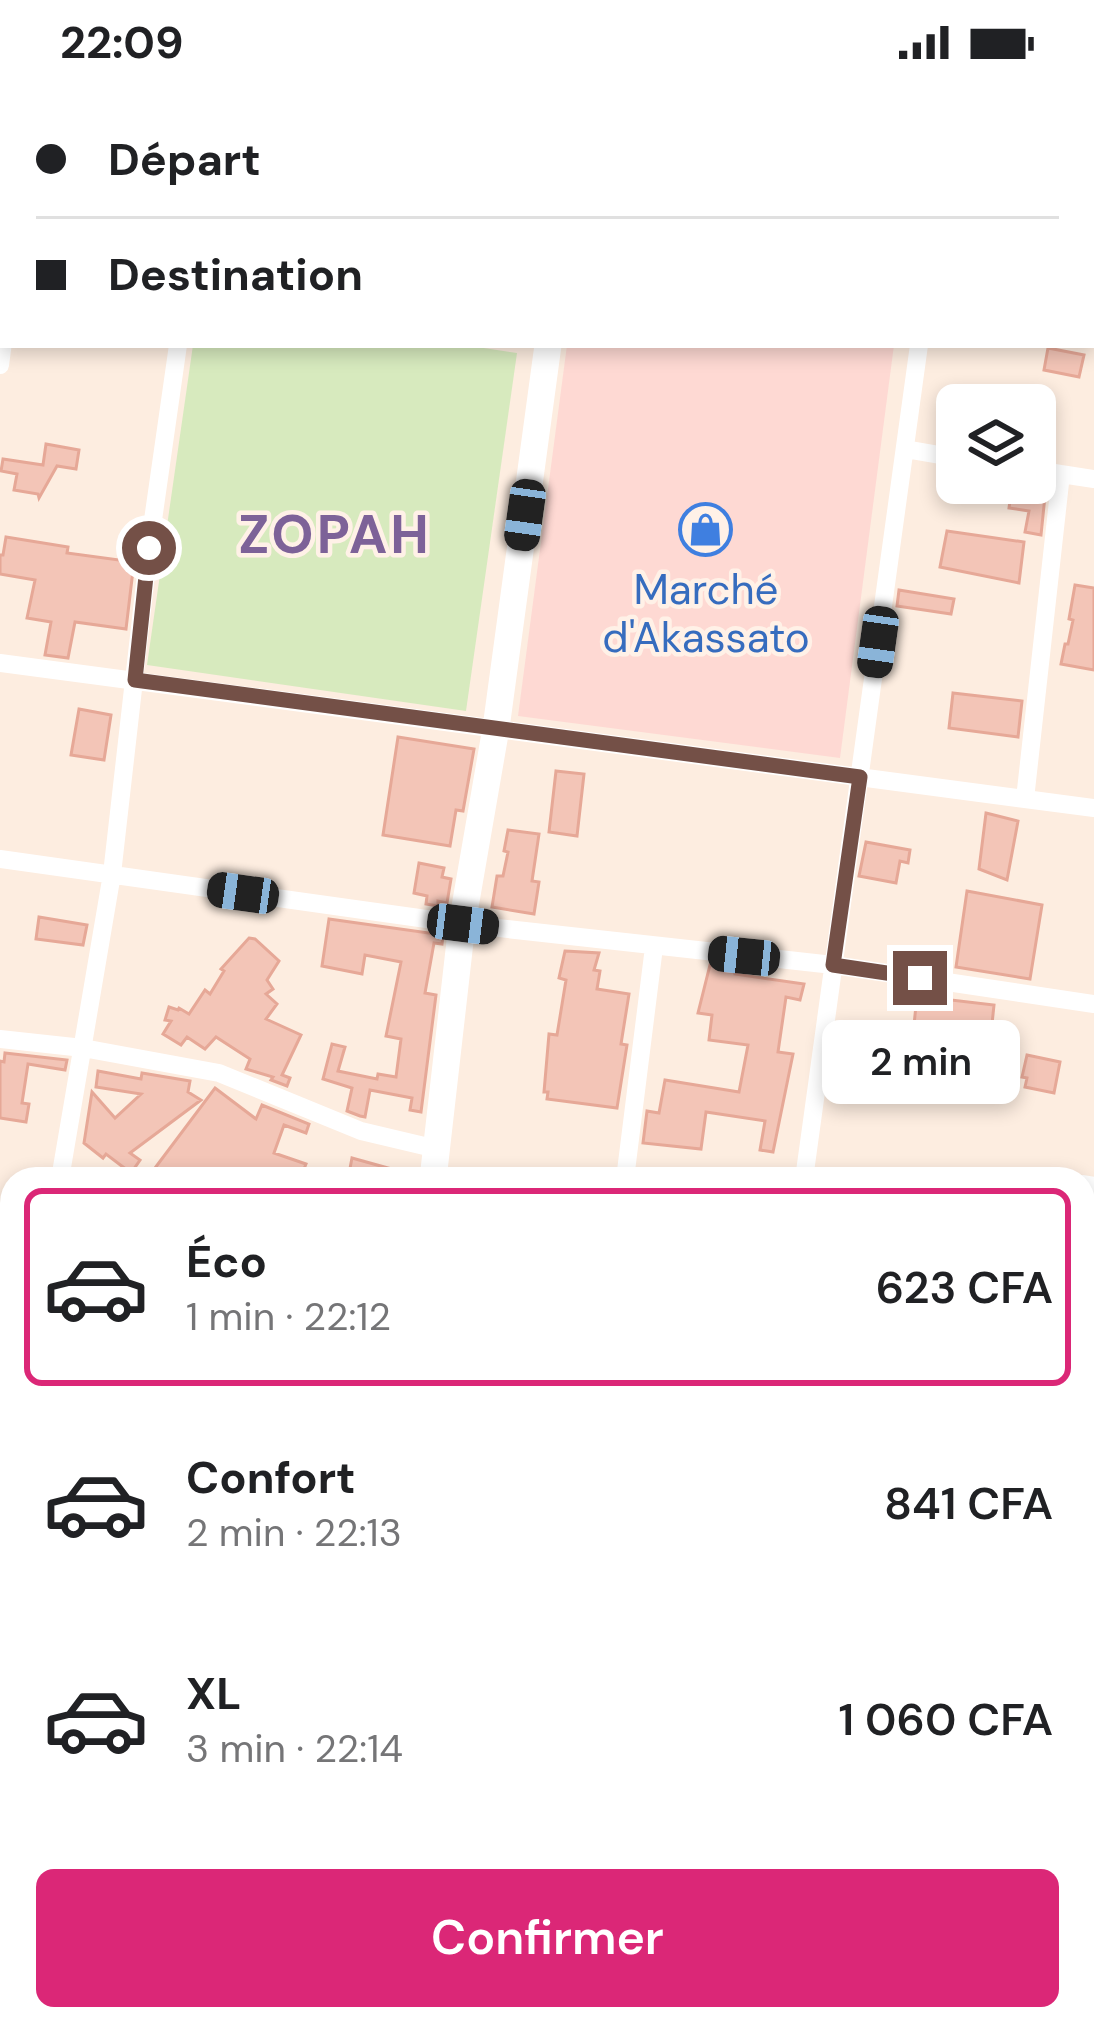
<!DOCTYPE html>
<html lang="fr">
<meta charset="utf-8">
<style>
:root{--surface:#fff;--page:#f6f6f6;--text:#202124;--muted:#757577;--line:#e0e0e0;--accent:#db2777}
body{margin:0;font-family:"DM Sans",sans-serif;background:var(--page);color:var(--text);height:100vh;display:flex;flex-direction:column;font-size:45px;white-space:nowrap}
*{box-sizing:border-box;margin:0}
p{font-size:39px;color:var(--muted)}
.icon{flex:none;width:66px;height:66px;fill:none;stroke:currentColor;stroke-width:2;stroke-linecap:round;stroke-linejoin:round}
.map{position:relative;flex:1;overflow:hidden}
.panel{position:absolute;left:0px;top:1083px;width:1095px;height:864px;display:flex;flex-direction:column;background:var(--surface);border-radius:36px 36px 0 0;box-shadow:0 6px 18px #0003}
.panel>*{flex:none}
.top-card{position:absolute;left:0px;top:0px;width:1095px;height:264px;box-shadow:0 6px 18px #0003;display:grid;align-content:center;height:264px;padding:0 36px;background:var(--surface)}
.tools{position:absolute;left:936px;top:300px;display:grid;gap:24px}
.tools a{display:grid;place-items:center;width:120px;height:120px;border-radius:18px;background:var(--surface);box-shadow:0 6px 18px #0003;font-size:60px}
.end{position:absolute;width:54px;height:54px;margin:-27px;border:15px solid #745047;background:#fff;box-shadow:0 0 0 6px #fff}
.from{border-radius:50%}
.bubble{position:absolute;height:84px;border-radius:18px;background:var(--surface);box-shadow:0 6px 18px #0003;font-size:39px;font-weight:600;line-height:84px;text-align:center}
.car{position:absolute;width:36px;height:72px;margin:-36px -18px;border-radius:15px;box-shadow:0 0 9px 3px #0007;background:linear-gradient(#222 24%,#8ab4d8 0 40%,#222 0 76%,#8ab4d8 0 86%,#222 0)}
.top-card b{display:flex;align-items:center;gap:42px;height:114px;font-size:45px}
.top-card b+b{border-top:3px solid var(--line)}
.top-card i{width:30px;height:30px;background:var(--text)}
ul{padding:21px 0 0;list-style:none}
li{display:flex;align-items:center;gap:36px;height:198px;margin:0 24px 18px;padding:0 12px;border:6px solid transparent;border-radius:18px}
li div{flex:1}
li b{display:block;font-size:45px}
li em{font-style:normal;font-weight:600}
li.on{border-color:var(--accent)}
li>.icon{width:108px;height:108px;stroke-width:1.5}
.primary-button{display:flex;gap:24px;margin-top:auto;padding:24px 36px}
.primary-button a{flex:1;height:138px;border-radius:18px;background:var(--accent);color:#fff;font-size:48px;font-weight:600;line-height:138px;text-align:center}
.status{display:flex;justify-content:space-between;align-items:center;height:84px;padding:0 60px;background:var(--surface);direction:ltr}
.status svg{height:33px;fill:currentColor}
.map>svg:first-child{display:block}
.commercial{fill:#fed9d3}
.green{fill:#d7eabe}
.building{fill:#f3c5b7;stroke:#e6a897;stroke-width:3}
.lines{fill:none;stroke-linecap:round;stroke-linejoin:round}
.street{stroke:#fff;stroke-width:18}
.secondary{stroke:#fff;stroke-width:27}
.route{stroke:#745047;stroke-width:15}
.labels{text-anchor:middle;stroke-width:9;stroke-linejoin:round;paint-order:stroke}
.shop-label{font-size:42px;fill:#366cbe;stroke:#fff1e7}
.district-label{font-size:54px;font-weight:bold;letter-spacing:3px;fill:#7d6298;stroke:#fff1e7}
</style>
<div class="status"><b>22:09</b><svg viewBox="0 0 49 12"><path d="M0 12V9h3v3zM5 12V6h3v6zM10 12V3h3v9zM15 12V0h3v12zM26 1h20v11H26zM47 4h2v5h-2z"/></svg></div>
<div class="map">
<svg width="1094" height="1947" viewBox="0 0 1094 1947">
<rect width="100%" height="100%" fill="#fdede0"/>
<!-- commercial -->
<path class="commercial" d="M 567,261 L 894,261 L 840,674 L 518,632 Z"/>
<!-- green -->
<path class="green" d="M 193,261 L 464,261 L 517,269 L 466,627 L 147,581 Z"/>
<!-- building -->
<path class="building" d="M 1048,264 L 1084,271 L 1079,293 L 1044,286 Z
M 46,360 L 79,366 L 76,385 L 57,382 L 39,414 L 38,410 L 14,406 L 17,390 L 1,387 L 3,375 L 43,381 Z
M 1028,399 L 1034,404 L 1041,401 L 1045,412 L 1041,451 L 1025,448 L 1029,427 L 1009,424 L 1012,402 L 1021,404 Z
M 947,447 L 1024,458 L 1019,499 L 940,483 Z
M 6,453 L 68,463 L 67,469 L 134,478 L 126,545 L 75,538 L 68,574 L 45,571 L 51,538 L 27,534 L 35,496 L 0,490 L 0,471 L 3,471 Z
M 1075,501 L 1094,504 L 1094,586 L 1061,580 L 1065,560 L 1068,560 L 1073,536 L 1069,535 Z
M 899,506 L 954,515 L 951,530 L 897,522 Z
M 953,609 L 1022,617 L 1018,653 L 949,644 Z
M 79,625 L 111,631 L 104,676 L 71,671 Z
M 398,653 L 474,665 L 463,727 L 456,726 L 450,762 L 383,751 Z
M 556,687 L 584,690 L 577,752 L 549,748 Z
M 986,729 L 1018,737 L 1007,796 L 979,785 Z
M 508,746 L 539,750 L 532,797 L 539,798 L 534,830 L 492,823 L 497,792 L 503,792 L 508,768 L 504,767 Z
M 866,758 L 910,766 L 908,779 L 900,777 L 896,799 L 859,792 Z
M 419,779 L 444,784 L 442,793 L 451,795 L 447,819 L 438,817 L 438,822 L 426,820 L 427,812 L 414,809 Z
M 967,807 L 1042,821 L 1030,895 L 956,883 Z
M 39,833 L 87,841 L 83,861 L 36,855 Z
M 329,835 L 443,851 L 442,860 L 434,859 L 425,909 L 436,911 L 421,1028 L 410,1026 L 412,1014 L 370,1006 L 365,1033 L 360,1032 L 347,1027 L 352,1004 L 323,995 L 332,960 L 345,963 L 338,987 L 377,995 L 378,990 L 396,993 L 401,955 L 386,952 L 401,878 L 365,871 L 362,890 L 322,882 Z
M 249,854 L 255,855 L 279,877 L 267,896 L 273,905 L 266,910 L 277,920 L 266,935 L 301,951 L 282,991 L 290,994 L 287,1002 L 271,996 L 273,993 L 246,985 L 250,975 L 216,953 L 205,965 L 187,953 L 181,961 L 163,950 L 171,937 L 165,936 L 169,923 L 178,926 L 179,924 L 189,930 L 205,906 L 210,910 L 224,887 L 221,885 Z
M 565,867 L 599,869 L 594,886 L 600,887 L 597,905 L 629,910 L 621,960 L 627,961 L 617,1024 L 547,1015 L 548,1008 L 544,1008 L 549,950 L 557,951 L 566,896 L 559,894 Z
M 710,881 L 735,885 L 735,890 L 804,900 L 800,916 L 786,913 L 778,968 L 793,970 L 773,1068 L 760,1066 L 765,1037 L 706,1028 L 701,1065 L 643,1059 L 647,1027 L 659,1029 L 665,996 L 739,1008 L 748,961 L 709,956 L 712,931 L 698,929 Z
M 917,912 L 994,921 L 986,997 L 909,989 Z
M 5,969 L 67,976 L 65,986 L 28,980 L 22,1019 L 29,1020 L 26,1038 L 0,1034 L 0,977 L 4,978 Z
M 1027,971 L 1060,978 L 1054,1009 L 1025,1003 L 1027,994 L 1022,993 Z
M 98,987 L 141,995 L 142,989 L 190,997 L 188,1008 L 201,1016 L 130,1069 L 140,1076 L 131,1089 L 106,1070 L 103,1074 L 84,1059 L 92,1008 L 115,1034 L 141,1010 L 96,1003 Z
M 215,1004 L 256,1035 L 262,1021 L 309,1040 L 306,1049 L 284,1041 L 274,1069 L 306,1080 L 300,1095 L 291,1095 L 268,1087 L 265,1095 L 242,1087 L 241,1095 L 170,1095 L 155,1084 Z
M 352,1074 L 413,1091 L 413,1095 L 348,1095 Z
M 3,1319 L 12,1320 L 12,1369 L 7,1401 L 0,1400 L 0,1337 Z"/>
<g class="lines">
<!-- street -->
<path class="street" d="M 973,0 L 998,3
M 215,3 L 216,0
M 955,3 L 956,0
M 1092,15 L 1094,15
M 0,57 L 3,58
M 1092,213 L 1094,213
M 0,225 L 3,226
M 0,281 L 3,258
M 905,365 L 957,374
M 1035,386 L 1094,395
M 1061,390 L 1025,715 L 1094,724
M 0,579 L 1025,715
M 0,775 L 462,840 L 833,881 L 1094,920
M 0,955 L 83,964 L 219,989 L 361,1047 L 437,1065
M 60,1095 L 112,790 L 149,464 L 178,261
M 625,1095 L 654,863
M 804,1095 L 919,261
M 987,1095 L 1013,1092 L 1040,1095
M 1083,1100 L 1094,1102
M 0,1140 L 12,1142
M 0,1305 L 12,1307
M 1083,1538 L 1094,1463
M 0,1568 L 10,1496
M 1083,1639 L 1094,1640
M 1083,1823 L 1094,1825
M 814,1935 L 887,1947
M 129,1947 L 130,1935
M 505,1947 L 507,1935
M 694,1947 L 695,1935
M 1027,1947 L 1028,1935"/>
<!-- secondary -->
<path class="secondary" d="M 584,3 L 584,0
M 433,1095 L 462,840 L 496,644 L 548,261
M 315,1947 L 317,1935"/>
</g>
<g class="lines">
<!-- route -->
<path class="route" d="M 149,464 L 135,596 L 860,693 L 833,881 L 920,894"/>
</g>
<!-- icons -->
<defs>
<symbol id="shop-ring" viewBox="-11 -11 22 22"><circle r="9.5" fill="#fff1e7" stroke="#3f7fe0" stroke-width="1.5"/><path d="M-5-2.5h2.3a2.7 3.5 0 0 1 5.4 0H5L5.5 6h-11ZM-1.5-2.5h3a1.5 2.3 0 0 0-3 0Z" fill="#3f7fe0"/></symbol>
</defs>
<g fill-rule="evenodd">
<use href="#shop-ring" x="676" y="416" width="59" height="59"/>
</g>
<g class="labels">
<!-- shop labels -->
<g class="shop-label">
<text x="706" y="520">Marché<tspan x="706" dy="48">d'Akassato</tspan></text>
</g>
<!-- district labels -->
<g class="district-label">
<text x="335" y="469">ZOPAH</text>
</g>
</g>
</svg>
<div class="tools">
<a><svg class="icon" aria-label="layers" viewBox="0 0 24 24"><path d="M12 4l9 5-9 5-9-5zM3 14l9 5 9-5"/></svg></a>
</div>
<i class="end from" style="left:149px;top:464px"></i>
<i class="end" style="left:920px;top:894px"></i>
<div class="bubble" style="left:822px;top:936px;width:198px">2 min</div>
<i class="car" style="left:525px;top:431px;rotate:188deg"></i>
<i class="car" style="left:878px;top:558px;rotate:188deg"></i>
<i class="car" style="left:243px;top:809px;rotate:278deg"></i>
<i class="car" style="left:463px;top:840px;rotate:97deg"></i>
<i class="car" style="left:744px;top:872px;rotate:276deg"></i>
<div class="top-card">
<b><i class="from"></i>Départ</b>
<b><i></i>Destination</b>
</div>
<section class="panel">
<ul>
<li class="on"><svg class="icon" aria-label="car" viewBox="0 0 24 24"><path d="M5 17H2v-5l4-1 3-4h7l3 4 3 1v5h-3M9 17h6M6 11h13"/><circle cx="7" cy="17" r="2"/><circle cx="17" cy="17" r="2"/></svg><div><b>Éco</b><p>1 min · 22:12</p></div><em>623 CFA</em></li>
<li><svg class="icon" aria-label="car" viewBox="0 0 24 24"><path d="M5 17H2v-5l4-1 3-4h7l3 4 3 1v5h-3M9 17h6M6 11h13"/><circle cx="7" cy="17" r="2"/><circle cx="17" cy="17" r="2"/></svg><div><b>Confort</b><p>2 min · 22:13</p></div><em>841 CFA</em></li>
<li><svg class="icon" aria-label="car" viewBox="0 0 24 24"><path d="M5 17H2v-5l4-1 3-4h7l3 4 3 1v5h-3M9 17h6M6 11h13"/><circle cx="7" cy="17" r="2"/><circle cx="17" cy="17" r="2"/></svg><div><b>XL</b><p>3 min · 22:14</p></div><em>1 060 CFA</em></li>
</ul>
<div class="primary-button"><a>Confirmer</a></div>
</section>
</div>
